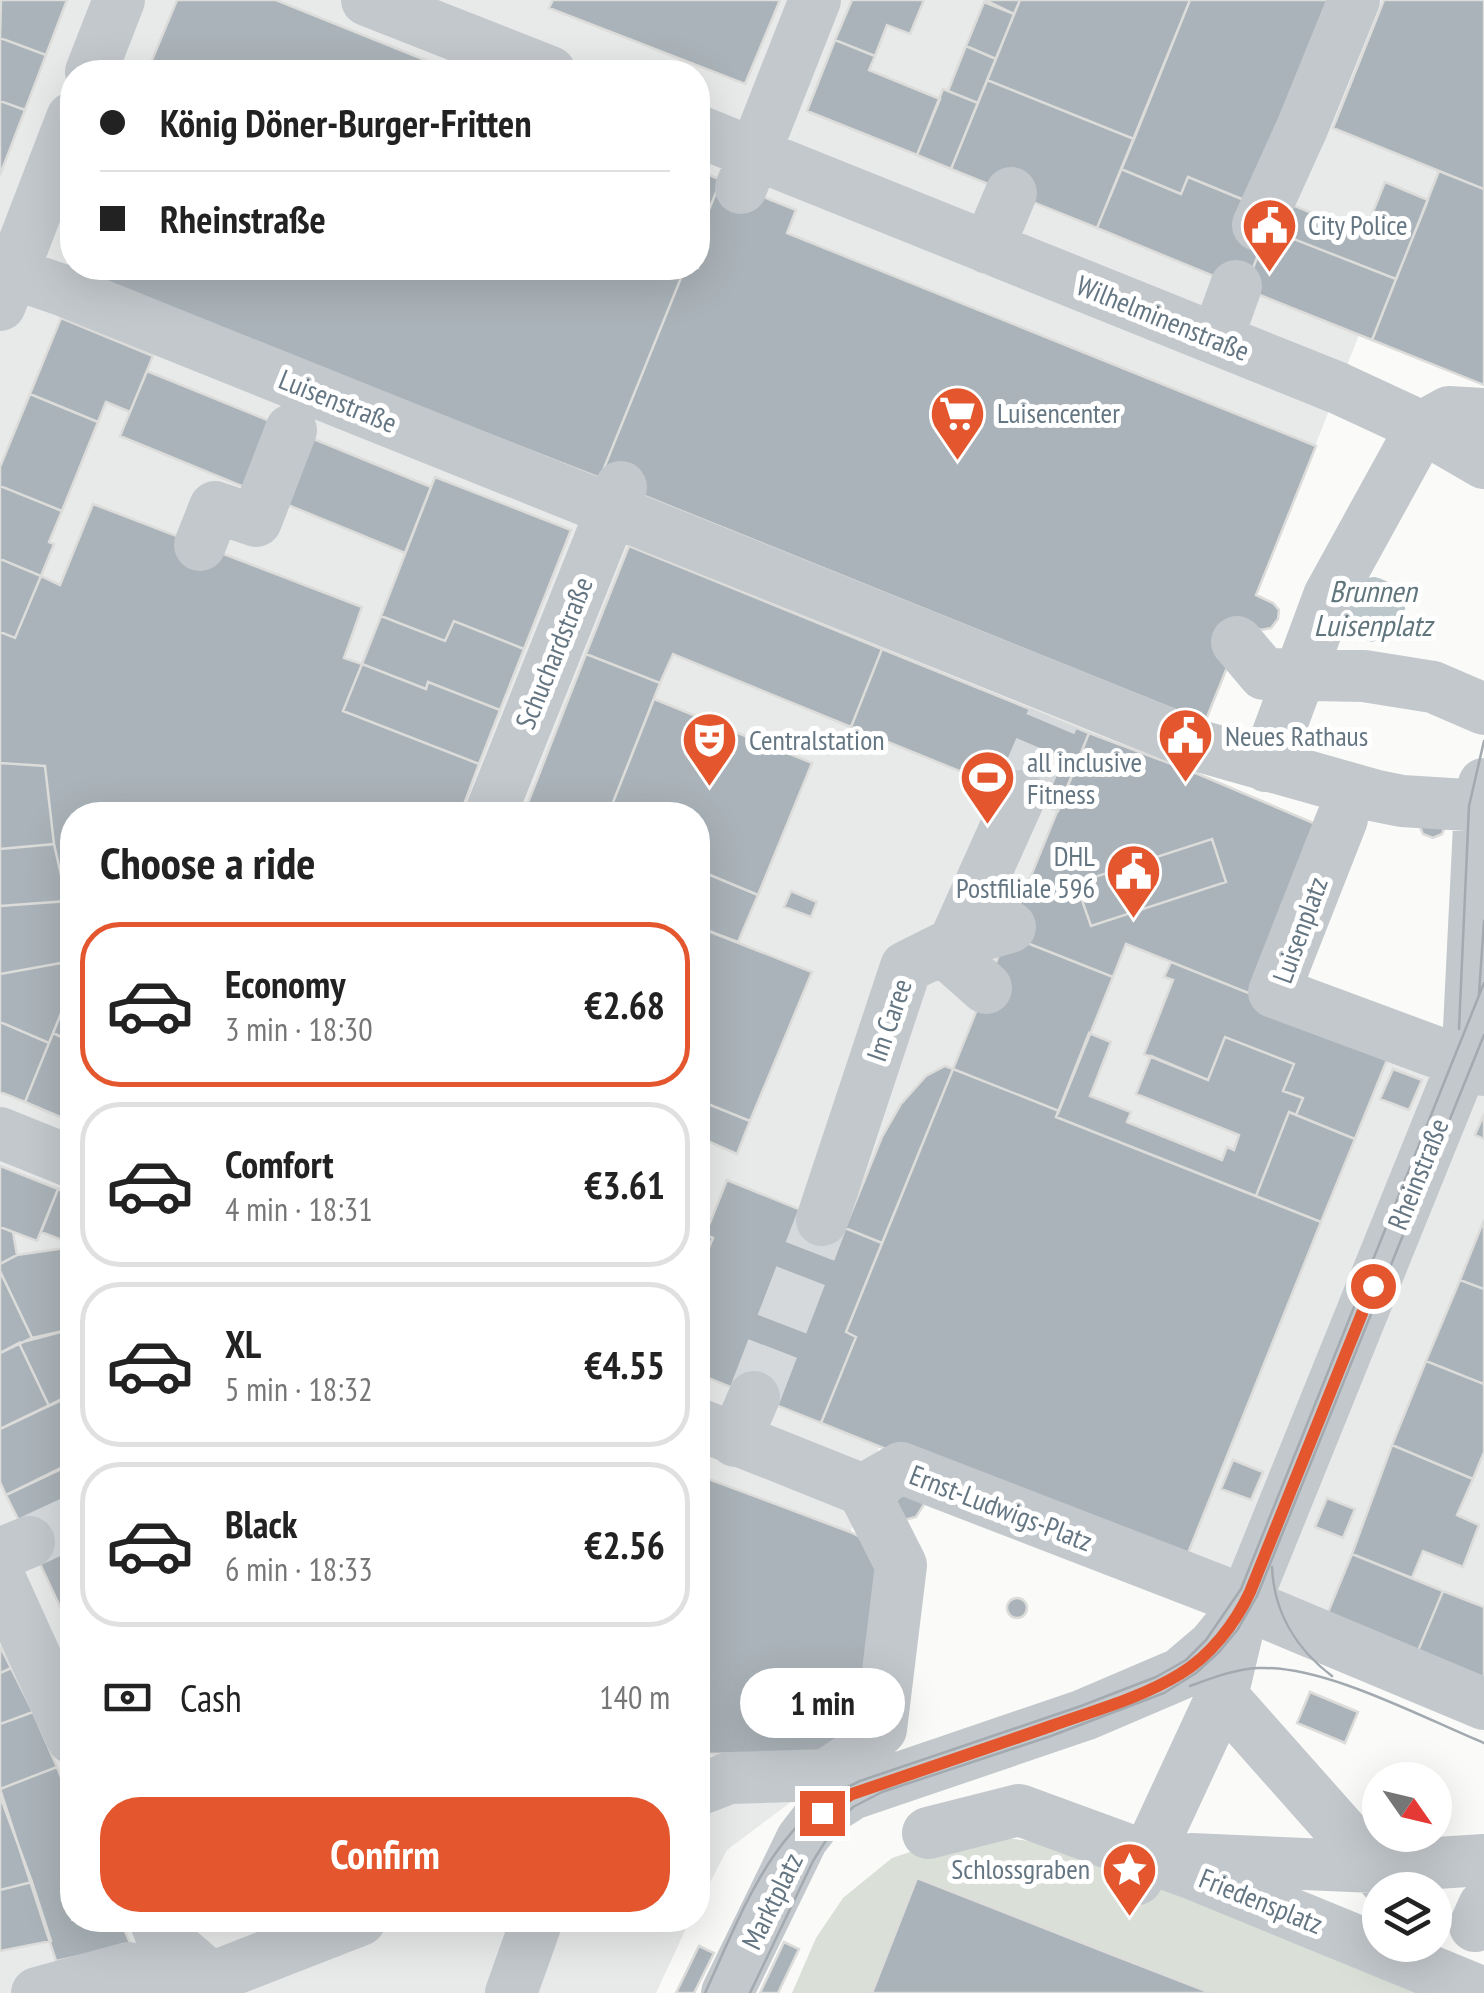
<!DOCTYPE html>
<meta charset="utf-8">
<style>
:root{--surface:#fff;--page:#f6f6f6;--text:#222;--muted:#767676;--line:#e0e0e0;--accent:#e4572e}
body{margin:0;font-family:"PT Sans Narrow",sans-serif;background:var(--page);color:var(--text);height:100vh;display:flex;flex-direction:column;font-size:38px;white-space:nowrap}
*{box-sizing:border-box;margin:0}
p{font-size:32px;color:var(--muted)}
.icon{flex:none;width:55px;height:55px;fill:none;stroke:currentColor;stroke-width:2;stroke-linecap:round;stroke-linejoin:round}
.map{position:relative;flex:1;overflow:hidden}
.details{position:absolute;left:60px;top:802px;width:650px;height:1130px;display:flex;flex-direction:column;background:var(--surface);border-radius:40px;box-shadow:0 10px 40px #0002}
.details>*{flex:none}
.guide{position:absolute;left:60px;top:60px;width:650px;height:220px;border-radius:40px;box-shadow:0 10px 40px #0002;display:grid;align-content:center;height:220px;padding:0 40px;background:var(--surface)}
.needle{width:65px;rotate:124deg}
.tools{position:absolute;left:1362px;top:1762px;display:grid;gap:20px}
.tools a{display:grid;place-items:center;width:90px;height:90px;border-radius:50%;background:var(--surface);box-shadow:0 10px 40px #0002;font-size:50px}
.end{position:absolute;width:45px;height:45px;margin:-22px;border:12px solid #e4572e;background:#fff;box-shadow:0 0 0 5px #fff}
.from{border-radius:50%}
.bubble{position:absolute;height:70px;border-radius:35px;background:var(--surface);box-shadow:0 10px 40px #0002;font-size:32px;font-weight:700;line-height:70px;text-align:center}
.guide b{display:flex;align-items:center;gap:35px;height:95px;font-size:38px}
.guide b+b{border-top:2px solid var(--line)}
.guide i{width:25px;height:25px;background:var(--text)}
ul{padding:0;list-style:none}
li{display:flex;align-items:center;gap:30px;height:165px;margin:0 20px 15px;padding:0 20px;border:5px solid var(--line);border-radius:40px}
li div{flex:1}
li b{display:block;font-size:38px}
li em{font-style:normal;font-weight:700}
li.on{border-color:var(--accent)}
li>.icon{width:90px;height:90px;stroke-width:1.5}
h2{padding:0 40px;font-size:45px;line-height:120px}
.pay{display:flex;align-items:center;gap:25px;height:110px;padding:0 40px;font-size:38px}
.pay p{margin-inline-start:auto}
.cta{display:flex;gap:20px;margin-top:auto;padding:20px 40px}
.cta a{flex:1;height:115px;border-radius:40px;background:var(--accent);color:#fff;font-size:40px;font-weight:700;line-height:115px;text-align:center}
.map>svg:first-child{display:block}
.built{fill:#e8e9e9;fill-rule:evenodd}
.green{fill:#dadfd7}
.water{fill:#bbc7cb}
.building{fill:#aab3b9;stroke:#dcdcda;stroke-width:2.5;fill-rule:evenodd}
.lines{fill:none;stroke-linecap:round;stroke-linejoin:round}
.minor-tunnel{stroke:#d5d9db;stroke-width:52;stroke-dasharray:52 26;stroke-linecap:butt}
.minor{stroke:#c3c8cc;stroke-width:52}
.tram{stroke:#a2aab0;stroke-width:2.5}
.route{stroke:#e4572e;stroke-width:12}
.labels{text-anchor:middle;stroke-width:10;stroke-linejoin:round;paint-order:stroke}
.poi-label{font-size:28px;fill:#657683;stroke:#fff;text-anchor:start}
.street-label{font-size:28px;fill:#657683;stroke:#fff}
.water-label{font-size:30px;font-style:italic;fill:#60757c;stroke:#fff}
</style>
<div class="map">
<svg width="1484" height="1993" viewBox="0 0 1484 1993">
<rect width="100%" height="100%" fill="#fafaf8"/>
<!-- built -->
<path class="built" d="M 0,0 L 1484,0 L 1484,385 L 1359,335 L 1256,595 L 1273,603 L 1279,610 L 1278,619 L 1271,628 L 1245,623 L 1186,769 L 1325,828 L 1256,996 L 1484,1087 L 1484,1710 L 1165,1563 L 879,1447 L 851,1531 L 864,1539 L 827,1775 L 727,1850 L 698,1905 L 698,815 L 72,815 L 72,1920 L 690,1920 L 656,1993 L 0,1993 ZM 72,72 L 698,72 L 698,268 L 72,268 Z"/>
<!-- green -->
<path class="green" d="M 986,1835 L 1051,1844 L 1426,1993 L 1211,1993 L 917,1878 L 872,1993 L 792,1993 L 816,1938 L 843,1898 L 892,1858 L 931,1845 Z"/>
<!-- water -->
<path class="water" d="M 1375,577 C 1403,584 1414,608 1397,632 L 1372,642 L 1355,636 L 1343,622 L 1366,578 Z"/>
<!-- building -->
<path class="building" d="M 1,0 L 67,0 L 46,55 L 0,38 Z
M 177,0 L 276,0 L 455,72 L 147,72 Z
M 553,0 L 780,0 L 745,84 L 549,8 Z
M 852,0 L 924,0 L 910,34 L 887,25 L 875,56 L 835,40 Z
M 985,0 L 1020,0 L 1014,14 Z
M 1020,0 L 1190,0 L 1134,139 L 987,80 Z
M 1190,0 L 1330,0 L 1249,202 L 1188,177 L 1181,194 L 1121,169 Z
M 1384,0 L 1484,0 L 1484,189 L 1333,128 Z
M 984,2 L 1014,14 L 996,59 L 966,46 Z
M 0,38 L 46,55 L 25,110 L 0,101 Z
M 835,40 L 875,56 L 869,70 L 940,99 L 917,155 L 807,111 Z
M 966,46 L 996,59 L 978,103 L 948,91 Z
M 987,80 L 1134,139 L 1097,228 L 951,169 Z
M 943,89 L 978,103 L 951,169 L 917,155 Z
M 0,101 L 25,110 L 0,175 Z
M 1121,169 L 1181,194 L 1188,177 L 1254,204 L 1268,229 L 1245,289 L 1097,228 Z
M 698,170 L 721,180 L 698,237 Z
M 1439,171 L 1484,189 L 1484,385 L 1372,340 Z
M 721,180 L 796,210 L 787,233 L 1316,446 L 1256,595 L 1273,603 L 1279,610 L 1278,619 L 1271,628 L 1261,630 L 1245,623 L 1205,722 L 600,478 L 685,268 L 698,268 L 698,237 Z
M 1385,182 L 1428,200 L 1396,279 L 1268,229 L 1280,200 L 1364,234 Z
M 1268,229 L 1396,279 L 1372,340 L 1245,289 Z
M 72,259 L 72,268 L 685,268 L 600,478 L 68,270 Z
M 61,318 L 153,356 L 130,412 L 106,402 L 98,422 L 30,394 Z
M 147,371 L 431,487 L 405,553 L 120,436 Z
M 30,394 L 98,422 L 62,511 L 0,486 L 0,467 Z
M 435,477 L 571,530 L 524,649 L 454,621 L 445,641 L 381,616 Z
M 0,486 L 62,511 L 49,542 L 54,544 L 41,576 L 0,559 Z
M 93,504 L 362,607 L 344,658 L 362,664 L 343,711 L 479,764 L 460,815 L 72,815 L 72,903 L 67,901 L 54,844 L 45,766 L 0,763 L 0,632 L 15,638 L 41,576 L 60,585 Z
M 629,546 L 882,649 L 851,727 L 673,654 L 660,683 L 586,654 Z
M 0,559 L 41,576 L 15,638 L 0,632 Z
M 381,616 L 445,641 L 454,621 L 524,649 L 500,710 L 428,682 L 426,689 L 362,664 Z
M 882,649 L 1089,733 L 1058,811 L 851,727 Z
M 586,654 L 660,683 L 608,815 L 542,815 L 526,808 Z
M 362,664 L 426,689 L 428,682 L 500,710 L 479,764 L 343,711 Z
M 654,699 L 812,763 L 758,895 L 698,870 L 698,815 L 608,815 Z
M 1089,733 L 1198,774 L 1325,828 L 1256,996 L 1126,944 L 1113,977 L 1007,935 ZM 1212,839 L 1226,882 L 1091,926 L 1076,883 Z
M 0,763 L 45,766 L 54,844 L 0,849 Z
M 1446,824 L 1442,834 L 1433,838 L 1423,834 L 1419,825 Z
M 1212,839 L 1226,882 L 1091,926 L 1076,883 Z
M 54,844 L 67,901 L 0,906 L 0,849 Z
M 698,870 L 758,895 L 738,942 L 698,927 Z
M 791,891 L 817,902 L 811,917 L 784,907 Z
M 67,901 L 72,961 L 0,974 L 0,906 Z
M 698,927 L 812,972 L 750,1121 L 698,1100 Z
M 1007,935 L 1113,977 L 1059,1111 L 953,1069 Z
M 72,961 L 72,987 L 49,1043 L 0,1022 L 0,974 Z
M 1171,962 L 1391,1050 L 1355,1139 L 1296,1115 L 1303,1098 L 1283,1091 L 1294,1064 L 1225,1037 L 1208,1080 L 1144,1054 L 1173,980 L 1164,977 Z
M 72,987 L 72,1042 L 53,1033 Z
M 0,1022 L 49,1043 L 25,1102 L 0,1092 Z
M 53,1033 L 72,1042 L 72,1122 L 25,1102 Z
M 1089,1033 L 1111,1042 L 1090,1096 L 1131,1112 L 1127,1122 L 1222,1160 L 1227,1147 L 1234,1150 L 1239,1135 L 1136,1094 L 1151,1056 L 1208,1080 L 1225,1037 L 1294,1064 L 1283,1091 L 1303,1098 L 1296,1115 L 1289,1112 L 1256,1196 L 1056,1117 Z
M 945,1066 L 953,1069 L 882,1243 L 845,1228 L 882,1137 L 901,1104 L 926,1076 Z
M 953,1069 L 1059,1111 L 1056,1117 L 1321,1222 L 1182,1568 L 821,1423 L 856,1337 L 846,1332 Z
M 1393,1069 L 1422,1080 L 1409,1110 L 1380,1099 Z
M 698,1100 L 750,1121 L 737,1154 L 698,1137 Z
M 1289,1112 L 1355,1139 L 1321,1222 L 1256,1196 Z
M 1484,1114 L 1484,1139 L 1475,1135 Z
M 0,1166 L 58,1189 L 37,1241 L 0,1227 Z
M 727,1180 L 882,1243 L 846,1332 L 856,1337 L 821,1423 L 698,1374 L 698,1273 L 713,1238 L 705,1235 Z
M 58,1189 L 72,1195 L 72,1244 L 41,1232 Z
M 1484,1220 L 1484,1289 L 1460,1280 Z
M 0,1227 L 13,1232 L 17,1255 L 0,1264 Z
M 698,1232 L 713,1238 L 698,1273 Z
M 72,1247 L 72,1329 L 32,1338 L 0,1271 L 0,1264 L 17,1255 Z
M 0,1271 L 32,1338 L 0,1353 Z
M 1460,1280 L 1484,1289 L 1484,1384 L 1426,1361 Z
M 72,1329 L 72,1395 L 49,1406 L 19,1343 Z
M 19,1343 L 49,1406 L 0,1429 L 0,1353 Z
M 1426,1361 L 1484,1384 L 1484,1452 L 1473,1479 L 1392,1445 Z
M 72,1395 L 72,1434 L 64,1398 Z
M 64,1398 L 72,1434 L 72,1464 L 6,1495 L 0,1482 L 0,1429 Z
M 1392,1445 L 1473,1479 L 1457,1515 L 1479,1525 L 1463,1567 L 1423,1551 L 1412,1578 L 1352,1554 Z
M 1233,1460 L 1263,1472 L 1251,1500 L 1221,1489 Z
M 72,1464 L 72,1492 L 61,1468 Z
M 61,1468 L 72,1492 L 72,1534 L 35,1553 L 6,1495 Z
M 698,1475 L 850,1532 L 864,1539 L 881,1563 L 851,1753 L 698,1754 Z
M 913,1486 L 924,1501 L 923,1506 L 916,1517 L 904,1520 L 889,1506 Z
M 1327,1498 L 1355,1509 L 1343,1538 L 1315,1527 Z
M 72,1534 L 72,1611 L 63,1613 L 35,1553 Z
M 1352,1554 L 1443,1591 L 1415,1658 L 1324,1622 Z
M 1443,1591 L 1484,1607 L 1484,1685 L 1415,1658 Z
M1007 1608a10 10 0 1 1 20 0a10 10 0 1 1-20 0Z
M 72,1611 L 72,1636 L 63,1613 Z
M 0,1646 L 11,1668 L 0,1673 Z
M 11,1668 L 33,1712 L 0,1724 L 0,1673 Z
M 1310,1692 L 1358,1712 L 1345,1743 L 1297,1723 Z
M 33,1712 L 57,1767 L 0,1789 L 0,1724 Z
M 57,1767 L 72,1805 L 72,1920 L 120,1920 L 131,1945 L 56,1961 L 0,1789 Z
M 0,1796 L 32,1882 L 0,1890 Z
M 917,1878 L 1108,1953 L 1211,1993 L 872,1993 Z
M 32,1882 L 51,1941 L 0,1951 L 0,1890 Z
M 784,1942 L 799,1949 L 778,1993 L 760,1993 Z
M 699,1946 L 714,1953 L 694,1993 L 676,1993 Z"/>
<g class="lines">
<!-- minor-tunnel -->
<path class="minor-tunnel" d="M 1020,796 L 1053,718
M 754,1397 L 822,1220
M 29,1542 L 72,1522"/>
<!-- minor -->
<path class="minor" d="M 367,0 L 550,72
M 91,72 L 119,0
M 698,131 L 1338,388 L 1422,427 L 1484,463
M 741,188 L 815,0
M 1258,225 L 1302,128 L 1354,0
M 988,248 L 1011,193
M 12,273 L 65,291 L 1196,745 L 1377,796 L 1402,801 L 1484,806
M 0,305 L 72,118
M 1217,339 L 1236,286
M 200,545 L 215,507 L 256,521 L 291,430
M 1237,642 L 1264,674 L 1364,676 L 1433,687 L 1484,709
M 1266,766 L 1329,596 L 1422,427 L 1449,412 L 1484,414
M 490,815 L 621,487
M 1342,819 L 1274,992 L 1484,1070
M 954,943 L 1010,927
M 942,949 L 986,988
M 1468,1048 L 1480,806 L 1484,784
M 0,1133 L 72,1162
M 822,1220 L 906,967 L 954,943 L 1020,796
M 698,1424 L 863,1490
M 735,1441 L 754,1397
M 863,1490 L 901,1468 L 1217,1590 L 1252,1607 L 1484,1704
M 0,1554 L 29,1542
M 0,1579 L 72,1738
M 1222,1696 L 1387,1882
M 827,1775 L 856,1755 L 881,1729 L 901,1565 L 863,1490
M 698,1790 L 729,1778 L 827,1775 L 838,1779
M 928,1833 L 1019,1810 L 1191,1873 L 1484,1993
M 1191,1859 L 1374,1867 L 1484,1860
M 1137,1879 L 1222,1696 L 1241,1616
M 155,1920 L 161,1935 L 211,1978 L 212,1984
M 1475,1926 L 1484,1906
M 37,1993 L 128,1968 L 211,1978 L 360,1920
M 511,1993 L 537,1920
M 727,1993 L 802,1839 L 822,1813 L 852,1794 L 1084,1715 L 1180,1674 L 1213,1646 L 1232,1623 L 1249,1592 L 1484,1011"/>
<!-- tram -->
<path class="tram" d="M 1479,994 L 1484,921
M 1459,1029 L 1469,806 L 1484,741
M 1272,1567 C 1274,1612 1296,1649 1332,1676
M 1190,1686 C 1212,1678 1235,1669 1258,1668 C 1325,1665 1421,1717 1484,1743
M 705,1993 C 742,1913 773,1819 860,1781 L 1081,1706 L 1156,1677 L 1186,1660 L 1206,1640 L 1241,1589 L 1484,983
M 750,1993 L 813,1861 L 837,1823 L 853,1807 L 882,1792 L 1051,1736 L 1164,1693 L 1196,1673 L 1219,1652 L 1238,1629 L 1257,1596 L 1484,1035"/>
</g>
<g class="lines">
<!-- route -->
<path class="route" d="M 822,1813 L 852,1794 C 919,1771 985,1749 1051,1726 C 1093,1711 1141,1698 1180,1674 C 1210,1656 1235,1624 1250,1592 L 1373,1286"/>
</g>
<!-- icons -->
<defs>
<symbol id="civic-pin" viewBox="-11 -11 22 30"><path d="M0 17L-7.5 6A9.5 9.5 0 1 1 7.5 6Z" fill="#e4572e" stroke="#fff"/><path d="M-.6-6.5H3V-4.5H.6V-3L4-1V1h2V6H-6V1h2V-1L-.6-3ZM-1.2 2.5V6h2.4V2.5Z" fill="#fff"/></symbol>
<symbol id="supermarket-pin" viewBox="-11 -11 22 30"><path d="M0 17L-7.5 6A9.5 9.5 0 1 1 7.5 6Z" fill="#e4572e" stroke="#fff"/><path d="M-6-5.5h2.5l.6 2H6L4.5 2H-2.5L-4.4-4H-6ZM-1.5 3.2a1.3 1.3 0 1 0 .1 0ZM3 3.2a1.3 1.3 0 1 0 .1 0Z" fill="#fff"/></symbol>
<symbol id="theatre-pin" viewBox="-11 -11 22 30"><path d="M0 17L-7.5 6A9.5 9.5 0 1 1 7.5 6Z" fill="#e4572e" stroke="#fff"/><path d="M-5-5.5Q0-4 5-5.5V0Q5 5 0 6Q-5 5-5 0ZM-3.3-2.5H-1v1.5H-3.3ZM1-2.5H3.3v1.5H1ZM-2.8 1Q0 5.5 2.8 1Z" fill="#fff"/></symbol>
<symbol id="stadium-pin" viewBox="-11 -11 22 30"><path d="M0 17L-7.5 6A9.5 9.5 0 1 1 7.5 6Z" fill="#e4572e" stroke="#fff"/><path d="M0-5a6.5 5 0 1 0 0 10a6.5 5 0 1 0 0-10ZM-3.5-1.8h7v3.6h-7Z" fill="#fff"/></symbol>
<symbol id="sight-pin" viewBox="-11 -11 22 30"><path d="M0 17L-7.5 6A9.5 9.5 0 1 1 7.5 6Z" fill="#e4572e" stroke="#fff"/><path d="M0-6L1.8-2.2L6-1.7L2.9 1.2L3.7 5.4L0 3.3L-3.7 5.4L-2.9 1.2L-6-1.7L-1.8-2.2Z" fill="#fff"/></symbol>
</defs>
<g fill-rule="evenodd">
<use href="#civic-pin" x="1238" y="194" width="63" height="86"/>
<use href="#supermarket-pin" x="926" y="382" width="63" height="86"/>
<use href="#civic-pin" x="1154" y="704" width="63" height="86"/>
<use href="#theatre-pin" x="678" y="708" width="63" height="86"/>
<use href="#stadium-pin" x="956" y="746" width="63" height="86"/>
<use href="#civic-pin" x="1102" y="840" width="63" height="86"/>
<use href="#sight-pin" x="1098" y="1838" width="63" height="86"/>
</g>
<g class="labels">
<!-- poi labels -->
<g class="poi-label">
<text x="1308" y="235">City Police</text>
<text x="997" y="423">Luisencenter</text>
<text x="1225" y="746">Neues Rathaus</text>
<text x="749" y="750">Centralstation</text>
<text x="1027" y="772">all inclusive<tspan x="1027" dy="32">Fitness</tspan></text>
<text x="1095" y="866" text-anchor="end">DHL<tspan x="1095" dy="32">Postfiliale 596</tspan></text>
<text x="1090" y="1879" text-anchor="end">Schlossgraben</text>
</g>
<!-- street labels -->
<g class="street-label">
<text transform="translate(1163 318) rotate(22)" y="10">Wilhelminenstraße</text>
<text transform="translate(338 401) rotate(22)" y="10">Luisenstraße</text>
<text transform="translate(554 653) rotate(-68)" y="10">Schuchardstraße</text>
<text transform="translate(1300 930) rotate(-70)" y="10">Luisenplatz</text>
<text transform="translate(889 1020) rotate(-71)" y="10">Im Caree</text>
<text transform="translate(1418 1174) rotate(-68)" y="10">Rheinstraße</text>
<text transform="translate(1001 1508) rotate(21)" y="10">Ernst-Ludwigs-Platz</text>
<text transform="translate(772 1901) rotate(-64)" y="10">Marktplatz</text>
<text transform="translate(1261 1901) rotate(22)" y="10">Friedensplatz</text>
</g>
<!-- water labels -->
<g class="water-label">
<text x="1373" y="602">Brunnen<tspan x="1373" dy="34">Luisenplatz</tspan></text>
</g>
</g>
</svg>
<div class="tools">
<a><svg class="needle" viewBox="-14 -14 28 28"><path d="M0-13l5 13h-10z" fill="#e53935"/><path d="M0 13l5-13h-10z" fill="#767676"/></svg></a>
<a><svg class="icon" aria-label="layers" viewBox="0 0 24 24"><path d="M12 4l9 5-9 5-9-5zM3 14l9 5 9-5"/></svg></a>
</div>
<i class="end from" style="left:1373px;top:1286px"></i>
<i class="end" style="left:822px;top:1813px"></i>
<div class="bubble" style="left:740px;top:1668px;width:165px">1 min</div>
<div class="guide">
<b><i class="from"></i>König Döner-Burger-Fritten</b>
<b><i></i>Rheinstraße</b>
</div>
<section class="details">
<h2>Choose a ride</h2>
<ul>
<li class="on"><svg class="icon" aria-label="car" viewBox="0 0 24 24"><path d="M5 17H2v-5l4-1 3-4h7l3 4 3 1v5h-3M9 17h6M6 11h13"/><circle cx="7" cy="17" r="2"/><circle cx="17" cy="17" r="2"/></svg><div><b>Economy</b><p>3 min · 18:30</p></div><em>€2.68</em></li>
<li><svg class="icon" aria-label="car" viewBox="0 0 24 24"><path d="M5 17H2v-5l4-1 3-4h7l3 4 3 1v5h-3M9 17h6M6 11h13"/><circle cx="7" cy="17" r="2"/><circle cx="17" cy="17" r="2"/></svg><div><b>Comfort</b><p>4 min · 18:31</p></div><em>€3.61</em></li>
<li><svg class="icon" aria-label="car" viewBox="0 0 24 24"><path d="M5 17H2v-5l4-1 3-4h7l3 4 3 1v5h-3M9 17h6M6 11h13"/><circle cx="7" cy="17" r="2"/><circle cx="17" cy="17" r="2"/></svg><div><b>XL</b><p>5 min · 18:32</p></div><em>€4.55</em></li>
<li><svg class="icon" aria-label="car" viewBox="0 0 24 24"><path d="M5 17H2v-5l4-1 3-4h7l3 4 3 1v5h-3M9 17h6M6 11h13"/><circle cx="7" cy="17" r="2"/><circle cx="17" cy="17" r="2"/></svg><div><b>Black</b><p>6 min · 18:33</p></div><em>€2.56</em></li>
</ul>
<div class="pay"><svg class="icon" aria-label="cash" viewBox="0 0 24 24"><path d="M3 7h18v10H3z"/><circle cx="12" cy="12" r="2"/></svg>Cash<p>140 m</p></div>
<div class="cta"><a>Confirm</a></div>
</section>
</div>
